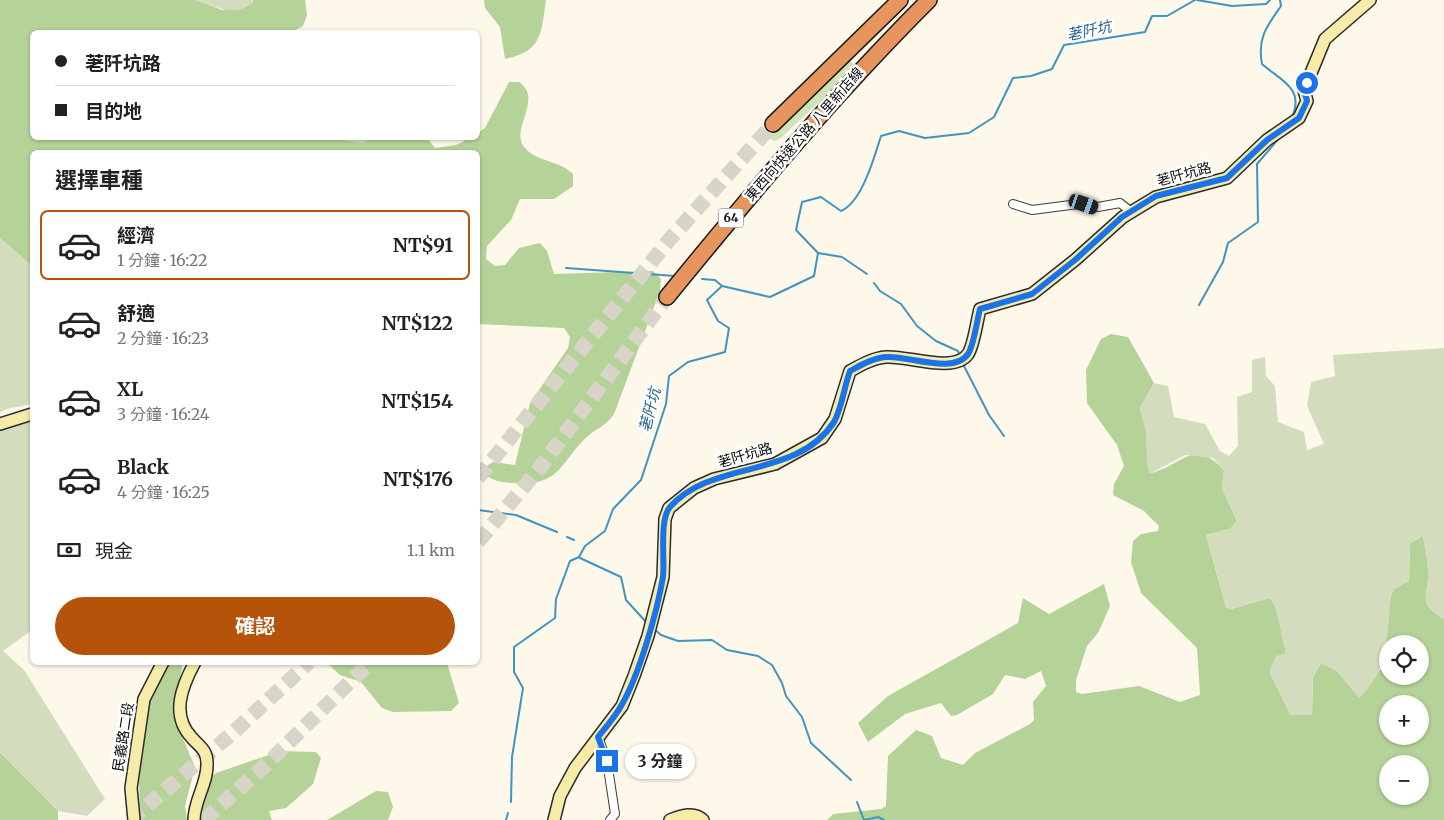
<!DOCTYPE html>
<html lang="zh-TW">
<meta charset="utf-8">
<style>
:root{--surface:#fff;--page:#f6f6f6;--text:#222;--muted:#767676;--line:#e0e0e0;--accent:#b45309}
body{margin:0;font-family:Merriweather,"Noto Sans TC",serif;background:var(--page);color:var(--text);height:100vh;display:flex;flex-direction:column;font-size:19px;white-space:nowrap}
*{box-sizing:border-box;margin:0}
p{font-size:16px;color:var(--muted)}
.icon{flex:none;width:28px;height:28px;fill:none;stroke:currentColor;stroke-width:2;stroke-linecap:round;stroke-linejoin:round}
.map{position:relative;flex:1;overflow:hidden}
.side{position:absolute;left:30px;top:150px;width:450px;height:515px;display:flex;flex-direction:column;background:var(--surface);border-radius:8px;box-shadow:0 1px 4px #0004}
.side>*{flex:none}
.hud{position:absolute;left:30px;top:30px;width:450px;height:110px;border-radius:8px;box-shadow:0 1px 4px #0004;display:grid;align-content:center;height:110px;padding:0 25px;background:var(--surface)}
.fabs{position:absolute;left:1379px;top:635px;display:grid;gap:10px}
.fabs a{display:grid;place-items:center;width:50px;height:50px;border-radius:50%;background:var(--surface);box-shadow:0 1px 4px #0004;font-size:25px}
.end{position:absolute;width:22px;height:22px;margin:-11px;border:6px solid #1a73e8;background:#fff;box-shadow:0 0 0 2px #fff}
.from{border-radius:50%}
.bubble{position:absolute;height:35px;border-radius:18px;background:var(--surface);box-shadow:0 1px 4px #0004;font-size:16px;font-weight:700;line-height:35px;text-align:center}
.car{position:absolute;width:15px;height:30px;margin:-15px -8px;border-radius:6px;box-shadow:0 0 4px 1px #0007;background:linear-gradient(#222 24%,#8ab4d8 0 40%,#222 0 76%,#8ab4d8 0 86%,#222 0)}
.hud b{display:flex;align-items:center;gap:18px;height:48px;font-size:19px}
.hud b+b{border-top:1px solid var(--line)}
.hud i{width:12px;height:12px;background:var(--text)}
ul{padding:0;list-style:none}
li{display:flex;align-items:center;gap:15px;height:70px;margin:0 10px 8px;padding:0 15px;border:2px solid transparent;border-radius:8px}
li div{flex:1}
li b{display:block;font-size:19px}
li em{font-style:normal;font-weight:700}
li.current{border-color:var(--accent)}
li>.icon{width:45px;height:45px;stroke-width:1.5}
h2{padding:0 25px;font-size:22px;line-height:60px}
.pay{display:flex;align-items:center;gap:12px;height:55px;padding:0 25px;font-size:19px}
.pay p{margin-inline-start:auto}
.primary-button{display:flex;gap:10px;margin-top:auto;padding:10px 25px}
.primary-button a{flex:1;height:58px;border-radius:30px;background:var(--accent);color:#fff;font-size:20px;font-weight:700;line-height:58px;text-align:center}
.map>svg:first-child{display:block}
.green{fill:#d0e4b7}
.forest{fill:#b5d398;fill-rule:evenodd}
.cemetery{fill:#d4dcbe}
.lines{fill:none;stroke-linecap:round;stroke-linejoin:round}
.stream{stroke:#4194c0;stroke-width:2}
.highway-tunnel{stroke:#d9d4c8;stroke-width:15;stroke-dasharray:15 8;stroke-linecap:butt}
.street-casing{stroke:#3d3d3d;stroke-width:10}
.secondary-casing{stroke:#2c2c2c;stroke-width:14}
.highway-casing{stroke:#1b1b1b;stroke-width:18}
.street{stroke:#fff;stroke-width:8}
.secondary{stroke:#f7ebaa;stroke-width:11}
.highway{stroke:#e7955e;stroke-width:15}
.route{stroke:#1a73e8;stroke-width:6}
.labels{text-anchor:middle;stroke-width:5;stroke-linejoin:round;paint-order:stroke}
.shield{fill:#fff;stroke:#545454;stroke-width:1}
.shield-label{font-size:12px;font-weight:bold;fill:#0a0a0a}
.street-label{font-size:14px;fill:#0a0a0a;stroke:#fff}
.water-label{font-size:15px;font-style:italic;fill:#20648f;stroke:#fff}
</style>
<div class="map">
<svg width="1444" height="820" viewBox="0 0 1444 820">
<rect width="100%" height="100%" fill="#fdf8e9"/>
<!-- green -->
<path class="green" d="M 850,60 L 855,66 C 831,92 806,114 781,138 L 775,141 L 766,137 Z"/>
<!-- forest -->
<path class="forest" d="M 0,0 L 196,0 L 222,10 L 253,2 L 253,0 L 305,0 L 307,15 L 303,26 L 292,32 L 32,32 L 32,138 L 333,138 L 363,143 L 371,138 L 427,138 L 435,148 L 456,145 L 470,138 L 478,138 L 478,133 L 485,128 L 509,82 L 520,82 C 522,85 526,88 527,91 C 534,109 511,133 525,148 C 537,162 559,160 573,174 L 573,186 L 554,199 L 520,199 L 511,220 L 487,246 L 486,259 L 495,266 L 505,265 L 519,248 L 540,243 L 547,251 L 554,274 L 653,271 L 661,279 L 660,291 L 614,414 C 607,425 597,428 588,436 C 561,460 561,486 518,483 C 506,483 498,482 488,477 L 485,467 L 493,462 L 515,465 L 530,403 L 568,348 L 570,337 L 564,328 L 478,324 L 478,152 L 32,152 L 32,266 L 0,238 Z
M 484,0 L 546,0 C 541,33 543,51 505,59 L 500,27 L 485,8 Z
M 1111,334 L 1128,337 L 1154,383 L 1140,408 L 1146,431 L 1148,469 L 1151,473 C 1182,466 1193,437 1224,470 L 1222,488 L 1237,521 L 1230,529 L 1206,535 L 1226,607 L 1231,609 L 1270,598 L 1276,608 L 1286,653 L 1312,715 L 1313,677 L 1321,663 L 1336,670 L 1359,697 L 1382,667 L 1391,595 L 1394,589 L 1409,581 L 1410,543 L 1423,536 C 1425,547 1428,560 1428,572 C 1429,598 1416,601 1444,619 L 1444,820 L 827,820 L 833,814 L 881,809 L 886,806 L 888,756 L 916,730 L 932,736 L 941,758 L 963,765 L 975,753 L 1030,724 L 1034,720 L 1033,702 L 1046,686 L 1041,671 L 1025,679 L 1005,675 L 993,694 L 957,715 L 951,716 L 941,703 L 905,714 L 868,742 L 858,723 L 888,696 L 1018,623 L 1023,598 L 1049,614 L 1104,584 L 1110,606 L 1098,633 L 1087,646 L 1076,680 L 1076,692 L 1082,694 L 1139,686 L 1180,702 L 1200,695 L 1197,648 L 1141,593 L 1131,562 L 1133,541 L 1141,534 L 1158,531 L 1159,526 L 1144,511 L 1113,495 L 1114,484 L 1124,466 L 1117,445 L 1087,403 L 1086,370 L 1101,339 ZM 1388,644 L 1420,644 L 1420,676 L 1388,676 ZM 1388,704 L 1420,704 L 1420,736 L 1388,736 ZM 1388,764 L 1420,764 L 1420,796 L 1388,796 Z
M 165,663 L 183,663 L 173,715 L 195,767 L 185,806 L 187,820 L 140,820 L 138,741 L 142,717 Z
M 327,663 L 447,663 L 459,703 L 451,711 L 393,712 L 382,708 L 361,682 L 340,675 Z
M 280,751 L 316,752 L 321,758 L 313,784 L 286,808 L 269,811 L 272,820 L 196,820 L 200,784 L 216,773 Z
M 0,752 L 58,811 L 58,820 L 0,820 Z
M 376,791 L 388,792 L 393,807 L 388,820 L 327,820 Z"/>
<!-- cemetery -->
<path class="cemetery" d="M 196,0 L 253,0 C 241,20 213,6 196,0 Z
M 333,138 L 371,138 L 371,139 L 363,143 Z
M 0,238 L 32,266 L 32,404 L 6,409 L 0,413 Z
M 1444,348 L 1444,619 C 1416,601 1429,598 1428,571 C 1428,560 1425,546 1423,536 L 1410,543 L 1409,581 L 1394,589 L 1391,595 C 1387,630 1389,674 1359,697 L 1336,670 L 1321,663 L 1313,677 L 1312,715 L 1290,715 L 1269,672 L 1276,656 L 1286,653 L 1276,608 L 1270,598 L 1231,609 L 1226,607 L 1206,535 L 1230,529 L 1237,521 L 1222,488 L 1224,470 L 1213,458 L 1185,455 L 1151,473 L 1148,469 L 1146,431 L 1140,408 L 1154,383 L 1168,386 L 1174,417 L 1205,424 L 1220,451 L 1229,456 L 1238,446 L 1237,397 L 1252,392 L 1252,360 L 1265,357 L 1266,376 L 1275,386 L 1278,422 L 1304,432 L 1307,450 L 1324,444 L 1307,406 L 1311,382 L 1335,376 L 1333,355 Z
M 32,422 L 32,630 L 3,651 L 24,670 L 105,799 L 87,816 L 58,811 L 0,752 L 0,428 Z"/>
<g class="lines">
<!-- stream -->
<path class="stream" d="M 1197,0 L 1232,6 L 1266,4 L 1270,0
M 1280,0 L 1281,6 C 1267,26 1257,38 1262,64 C 1280,80 1305,88 1292,117
M 818,253 L 842,257 L 867,274
M 566,268 L 675,276
M 702,279 L 715,280 L 722,286
M 874,283 L 880,291 L 901,304 L 917,326 L 936,341 L 958,351 L 959,354
M 1199,305 L 1223,262 L 1228,243 L 1258,222 L 1257,164 L 1281,136
M 964,366 L 989,415 L 1004,436
M 478,510 L 516,515 L 557,532
M 567,537 L 574,540
M 580,558 L 621,577 L 626,600 L 647,623
M 654,629 L 661,635 L 678,641 L 712,640 L 727,650 L 758,656 L 772,665 L 782,683 L 786,696 L 802,717 L 811,743 L 851,780
M 511,802 L 512,757 L 523,688 L 514,672 L 514,647 L 555,618 L 556,599 L 570,561 L 579,557 L 585,546 L 605,531 L 613,509 L 641,480 L 666,404 L 669,376 L 688,362 L 725,352 L 729,328 L 718,321 L 707,300 L 722,286 L 770,297 L 814,276 L 818,253 L 796,230 L 802,202 L 821,197 L 841,211 C 862,202 874,158 881,136 L 899,131 L 925,138 L 969,133 L 994,117 L 1013,78 L 1031,76 L 1052,69 L 1064,45 L 1145,32 L 1152,16 L 1167,16 L 1195,0
M 857,802 L 864,820 L 878,817 L 884,820
M 506,820 L 508,813"/>
<!-- highway-tunnel -->
<path class="highway-tunnel" d="M 478,478 L 669,240 L 773,124
M 478,542 L 541,466 L 667,297
M 130,820 L 235,731 L 309,662
M 204,820 L 269,762 L 370,662"/>
<defs>
<path id="street" d="M 1013,204 L 1032,210 L 1078,204 L 1098,207 L 1120,203 L 1130,211
M 598,737 L 607,761 L 615,814 L 610,820"/>
<path id="secondary" d="M 0,424 L 32,414
M 134,820 L 131,788 L 144,699 L 163,662
M 194,820 C 194,800 208,783 207,763 C 207,750 200,747 192,738 C 170,715 182,686 195,662
M 554,820 L 560,796 L 575,768 L 622,706 L 634,676 L 648,636 L 663,577 L 665,519 L 669,508 L 694,488 L 714,479 L 775,464 L 822,438 L 835,419 L 850,371 C 861,365 873,358 886,357 C 907,355 954,374 968,354 C 974,345 977,320 980,309 L 1032,294 L 1075,260 L 1123,217 L 1156,197 L 1227,178 L 1267,140 L 1299,118 L 1307,101 L 1304,90 L 1325,39 L 1370,0
M 670,820 C 681,816 694,811 703,820"/>
<path id="highway" d="M 773,124 L 900,0
M 667,297 C 751,194 835,94 929,0"/>
</defs>
<!-- street casing -->
<use href="#street" class="street-casing"/>
<!-- secondary casing -->
<use href="#secondary" class="secondary-casing"/>
<!-- highway casing -->
<use href="#highway" class="highway-casing"/>
<!-- street -->
<use href="#street" class="street"/>
<!-- secondary -->
<use href="#secondary" class="secondary"/>
<!-- highway -->
<use href="#highway" class="highway"/>
</g>
<g class="lines">
<!-- route -->
<path class="route" d="M 607,761 L 598,737 C 606,727 615,717 621,706 C 639,676 657,612 663,577 C 665,560 659,519 670,507 C 712,459 796,480 834,422 C 842,408 844,387 850,371 C 861,365 873,358 886,357 C 907,355 954,375 968,354 C 974,345 977,320 980,309 L 1032,294 L 1075,260 L 1122,217 L 1156,196 L 1227,178 L 1267,140 L 1299,118 L 1307,101 L 1304,90 L 1307,83"/>
</g>
<g class="labels">
<!-- shield labels -->
<rect class="shield" x="718.5" y="208.5" width="25" height="19" rx="4"/>
<g class="shield-label">
<text x="731" y="222">64</text>
</g>
<!-- street labels -->
<g class="street-label">
<text transform="translate(804 134) rotate(-49)" y="5">東西向快速公路 八里新店線</text>
<text transform="translate(1184 174) rotate(-15)" y="5">荖阡坑路</text>
<text transform="translate(745 455) rotate(-16)" y="5">荖阡坑路</text>
<text transform="translate(123 737) rotate(-81)" y="5">民義路二段</text>
</g>
<!-- water labels -->
<g class="water-label">
<text transform="translate(1089 31) rotate(-12)" y="5">荖阡坑</text>
<text transform="translate(650 410) rotate(-76)" y="5">荖阡坑</text>
</g>
</g>
</svg>
<div class="fabs">
<a><svg class="icon" aria-label="locate" viewBox="0 0 24 24"><circle cx="12" cy="12" r="6"/><path d="M12 2v4M12 18v4M2 12h4M18 12h4"/></svg></a>
<a>+</a>
<a>−</a>
</div>
<i class="end from" style="left:1307px;top:83px"></i>
<i class="end" style="left:607px;top:761px"></i>
<div class="bubble" style="left:625px;top:744px;width:70px">3 分鐘</div>
<i class="car" style="left:1084px;top:204px;rotate:109deg"></i>
<div class="hud">
<b><i class="from"></i>荖阡坑路</b>
<b><i></i>目的地</b>
</div>
<section class="side">
<h2>選擇車種</h2>
<ul>
<li class="current"><svg class="icon" aria-label="car" viewBox="0 0 24 24"><path d="M5 17H2v-5l4-1 3-4h7l3 4 3 1v5h-3M9 17h6M6 11h13"/><circle cx="7" cy="17" r="2"/><circle cx="17" cy="17" r="2"/></svg><div><b>經濟</b><p>1 分鐘 · 16:22</p></div><em>NT$91</em></li>
<li><svg class="icon" aria-label="car" viewBox="0 0 24 24"><path d="M5 17H2v-5l4-1 3-4h7l3 4 3 1v5h-3M9 17h6M6 11h13"/><circle cx="7" cy="17" r="2"/><circle cx="17" cy="17" r="2"/></svg><div><b>舒適</b><p>2 分鐘 · 16:23</p></div><em>NT$122</em></li>
<li><svg class="icon" aria-label="car" viewBox="0 0 24 24"><path d="M5 17H2v-5l4-1 3-4h7l3 4 3 1v5h-3M9 17h6M6 11h13"/><circle cx="7" cy="17" r="2"/><circle cx="17" cy="17" r="2"/></svg><div><b>XL</b><p>3 分鐘 · 16:24</p></div><em>NT$154</em></li>
<li><svg class="icon" aria-label="car" viewBox="0 0 24 24"><path d="M5 17H2v-5l4-1 3-4h7l3 4 3 1v5h-3M9 17h6M6 11h13"/><circle cx="7" cy="17" r="2"/><circle cx="17" cy="17" r="2"/></svg><div><b>Black</b><p>4 分鐘 · 16:25</p></div><em>NT$176</em></li>
</ul>
<div class="pay"><svg class="icon" aria-label="cash" viewBox="0 0 24 24"><path d="M3 7h18v10H3z"/><circle cx="12" cy="12" r="2"/></svg>現金<p>1.1 km</p></div>
<div class="primary-button"><a>確認</a></div>
</section>
</div>
